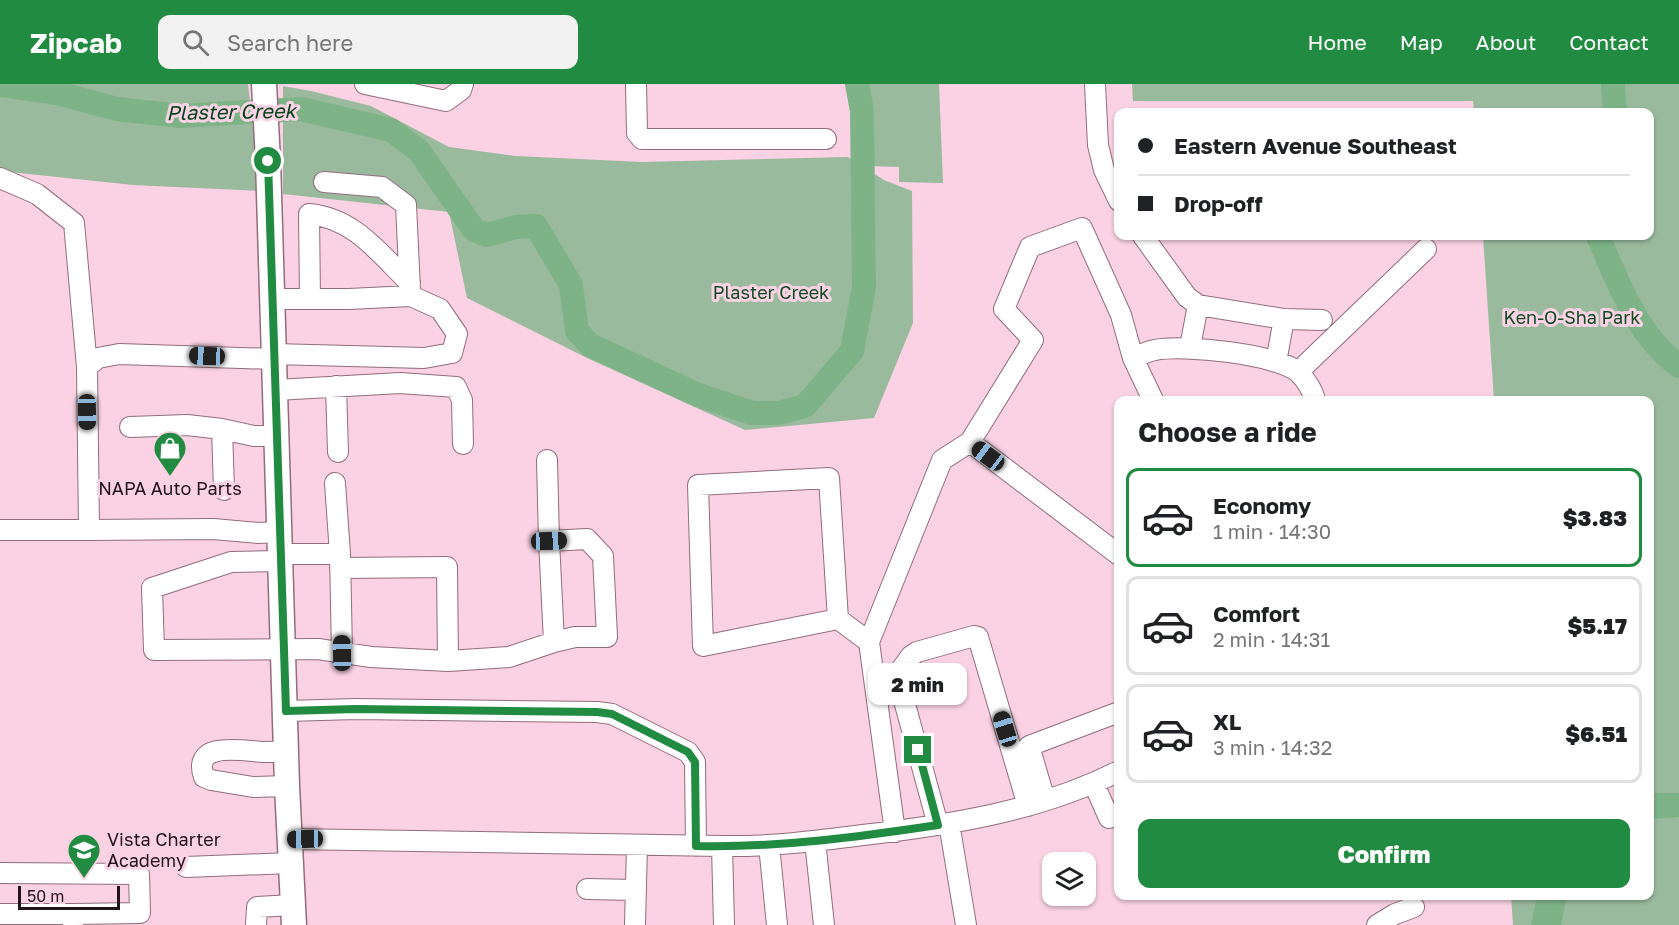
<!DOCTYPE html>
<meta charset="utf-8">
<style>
:root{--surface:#fff;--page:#f2f2f2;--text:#202124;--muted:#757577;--line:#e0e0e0;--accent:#228b42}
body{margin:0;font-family:"Golos Text",sans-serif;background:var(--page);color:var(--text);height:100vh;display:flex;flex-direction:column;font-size:22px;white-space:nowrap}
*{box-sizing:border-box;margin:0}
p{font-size:20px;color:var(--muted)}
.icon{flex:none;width:33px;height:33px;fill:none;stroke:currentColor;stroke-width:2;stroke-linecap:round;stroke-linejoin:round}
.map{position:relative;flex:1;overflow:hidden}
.side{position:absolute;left:1114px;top:312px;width:540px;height:504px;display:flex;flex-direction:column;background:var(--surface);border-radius:12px;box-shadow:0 2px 4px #0004}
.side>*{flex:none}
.banner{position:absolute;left:1114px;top:24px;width:540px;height:132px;border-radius:12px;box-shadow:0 2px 4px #0004;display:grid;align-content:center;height:132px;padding:0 24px;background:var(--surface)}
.buttons{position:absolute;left:1042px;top:768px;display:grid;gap:12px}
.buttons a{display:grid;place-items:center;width:54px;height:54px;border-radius:12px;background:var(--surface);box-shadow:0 2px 4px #0004;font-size:30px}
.scale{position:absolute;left:18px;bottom:15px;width:102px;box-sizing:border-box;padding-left:6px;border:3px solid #22141a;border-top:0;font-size:16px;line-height:21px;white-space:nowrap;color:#22141a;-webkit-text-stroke:4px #fad2e3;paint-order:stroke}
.end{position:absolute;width:27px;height:27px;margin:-14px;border:8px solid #228b42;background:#fff;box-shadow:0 0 0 3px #fff}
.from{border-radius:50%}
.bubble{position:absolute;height:42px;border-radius:12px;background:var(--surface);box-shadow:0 2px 4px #0004;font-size:20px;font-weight:800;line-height:42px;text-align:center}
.car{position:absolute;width:18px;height:36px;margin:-18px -9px;border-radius:8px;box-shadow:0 0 4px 2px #0007;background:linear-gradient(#222 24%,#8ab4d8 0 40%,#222 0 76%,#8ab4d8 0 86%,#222 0)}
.banner b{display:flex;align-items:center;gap:21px;height:57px;font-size:22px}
.banner b+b{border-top:2px solid var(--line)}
.banner i{width:15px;height:15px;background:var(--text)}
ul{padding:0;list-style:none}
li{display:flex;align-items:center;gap:18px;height:99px;margin:0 12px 9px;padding:0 12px;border:3px solid var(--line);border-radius:12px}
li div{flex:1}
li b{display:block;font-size:22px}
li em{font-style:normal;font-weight:800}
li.selected{border-color:var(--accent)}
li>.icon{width:54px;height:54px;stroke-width:1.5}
h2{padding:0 24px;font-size:27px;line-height:72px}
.primary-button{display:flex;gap:12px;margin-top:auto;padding:12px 24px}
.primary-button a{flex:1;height:69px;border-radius:12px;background:var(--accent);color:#fff;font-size:24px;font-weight:800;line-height:69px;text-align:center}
header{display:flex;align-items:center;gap:36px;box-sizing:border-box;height:84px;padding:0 30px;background:var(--accent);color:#fff}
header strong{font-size:28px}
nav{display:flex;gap:33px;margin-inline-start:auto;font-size:21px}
.search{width:420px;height:54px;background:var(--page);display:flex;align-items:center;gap:15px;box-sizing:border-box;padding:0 21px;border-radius:12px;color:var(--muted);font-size:22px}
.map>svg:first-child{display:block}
.green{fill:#9aba9e}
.water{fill:#7eb387}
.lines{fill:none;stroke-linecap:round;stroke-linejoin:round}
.river{stroke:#7eb387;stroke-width:24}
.minor-casing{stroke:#916d7d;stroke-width:22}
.major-casing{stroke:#916d7d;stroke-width:27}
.minor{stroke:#fff;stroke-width:20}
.major{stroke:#fff;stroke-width:24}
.route{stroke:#228b42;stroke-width:8}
.labels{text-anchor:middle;stroke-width:6;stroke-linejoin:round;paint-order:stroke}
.park-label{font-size:18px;fill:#0f4b21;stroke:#fad2e3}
.poi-label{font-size:18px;fill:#22141a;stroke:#fad2e3}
.water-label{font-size:20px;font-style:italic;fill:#04431a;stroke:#fad2e3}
</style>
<header>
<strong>Zipcab</strong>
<div class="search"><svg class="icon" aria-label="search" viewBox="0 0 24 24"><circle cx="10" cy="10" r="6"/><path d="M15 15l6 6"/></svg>Search here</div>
<nav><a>Home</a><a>Map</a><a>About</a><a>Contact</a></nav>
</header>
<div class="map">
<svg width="1679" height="841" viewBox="0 0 1679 841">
<rect width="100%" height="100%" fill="#fad2e3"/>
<!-- green -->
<path class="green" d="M 0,0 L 248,0 L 260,107 L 133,101 L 0,87 Z
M 866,0 L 939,0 L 943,99 L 899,98 L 899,83 L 868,82 Z
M 1132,0 L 1679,0 L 1679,841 L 1513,841 L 1511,812 L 1650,812 L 1650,316 L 1494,316 L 1483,152 L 1650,152 L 1650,28 L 1474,28 L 1473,17 L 1133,17 Z
M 283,2 L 311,7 L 371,22 L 449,63 L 516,72 L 642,78 L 848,73 L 884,96 L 912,107 L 913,239 L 874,334 L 745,346 L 587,274 L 467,214 L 449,128 L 283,110 Z"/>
<!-- water -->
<path class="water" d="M 1650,709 L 1679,709 L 1679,733 L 1650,735 Z
M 1537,812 L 1567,812 L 1561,841 L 1531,841 Z"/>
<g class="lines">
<!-- river -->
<path class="river" d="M 1613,0 L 1615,28
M 0,1 L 57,9 L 117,25 L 180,32 L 301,25 L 391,46 L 419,67 L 474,146 L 487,151 L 516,143 L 536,142 L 571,201 L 577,247 L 590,261 L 698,311 L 752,329 L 778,329 L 805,322 L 852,267 L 864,203 L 862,27 L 857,0
M 1598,152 C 1618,198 1637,252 1679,282"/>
<defs>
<path id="minor" d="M 365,0 L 446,17 L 461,6 L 463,0
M 636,0 L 637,49 L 642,55 L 826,55
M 1095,0 L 1098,61 L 1104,86 L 1119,117
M 0,94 L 37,110 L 74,139 L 87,283 L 89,446 L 0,446
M 324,98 L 382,103 L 406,121 L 410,206
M 1143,152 L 1187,213 L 1198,221 L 1284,235 L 1322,236
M 273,215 L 349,215 L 411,212 L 440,225 L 457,250 L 452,269 L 424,274 L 274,270
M 310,215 L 309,130 C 354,134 379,169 410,199
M 1190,263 L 1198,221
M 1133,274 C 1140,272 1147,267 1155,266 C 1182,260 1279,270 1299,289 C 1306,296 1313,307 1315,316
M 1276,278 L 1284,235
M 87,283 L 98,274 L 119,270 L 275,275
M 1298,288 L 1426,165
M 336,302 L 338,368
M 276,306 L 400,299 L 456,303 L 462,316 L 463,360
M 130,343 L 187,341 L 222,345 L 254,352 L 277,352
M 222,345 L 224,406
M 89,446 L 213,445 L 258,449 L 280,448
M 549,457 L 554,558
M 281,470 L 340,470 L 335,399
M 340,470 L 342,569
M 1119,471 L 970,358 L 1033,256 L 1004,225 L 1030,163 L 1082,144 L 1121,231 L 1133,274 L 1153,316
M 281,477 L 231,478 L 152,504 L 154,566 L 318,565 L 371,573 L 448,577 L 509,573 L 554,558 L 575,553 L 607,553 L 603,472 L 587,455 L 549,457 L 547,376
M 340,484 L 447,483 L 448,577
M 838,535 L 829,394 L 698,401 L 703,562 L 838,535 L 869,558
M 897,591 L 911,572 L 917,568 L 974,552 L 978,553 L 1028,722
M 885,592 L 897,591 L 938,741
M 286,627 L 356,625 L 597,628 L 612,630 L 688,668 L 695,678 L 696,762
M 287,667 C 279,668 271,668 263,668 C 244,667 191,656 204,693 L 211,696 L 253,703 L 287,702
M 1094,700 L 1109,734 L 1119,731
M 1045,716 L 1029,662 L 1119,628
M 949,739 L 966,841
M 895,748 L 869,558 L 942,376 L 970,358
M 290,755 L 722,762 C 769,763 816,757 863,751 C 950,741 1040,727 1119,687
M 815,757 L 824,841
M 769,761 L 777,841
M 722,762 L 724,841
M 186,783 L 291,779
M 0,789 L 139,790 L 140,829 L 73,830 L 73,841
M 587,805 L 636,806
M 0,830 L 73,830
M 256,841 L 257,823 L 293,821
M 635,841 L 637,761
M 1377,841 L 1395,830 L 1414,823"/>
<path id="major" d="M 264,0 L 268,77 L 287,702 L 294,841"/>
</defs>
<!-- minor casing -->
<use href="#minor" class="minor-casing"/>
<!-- major casing -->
<use href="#major" class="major-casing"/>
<!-- minor -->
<use href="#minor" class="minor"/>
<!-- major -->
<use href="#major" class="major"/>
</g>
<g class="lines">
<!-- route -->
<path class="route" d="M 268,77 L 286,627 L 356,625 L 597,628 L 612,630 L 688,668 L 695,678 L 696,762 C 777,764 858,753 938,741 L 918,666"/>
</g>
<!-- icons -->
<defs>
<symbol id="shop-pin" viewBox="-11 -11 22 30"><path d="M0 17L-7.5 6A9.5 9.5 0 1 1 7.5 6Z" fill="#228b42" stroke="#fad2e3"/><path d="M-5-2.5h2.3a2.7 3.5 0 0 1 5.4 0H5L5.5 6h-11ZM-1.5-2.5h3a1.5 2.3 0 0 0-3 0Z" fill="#fff"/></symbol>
<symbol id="school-pin" viewBox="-11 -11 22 30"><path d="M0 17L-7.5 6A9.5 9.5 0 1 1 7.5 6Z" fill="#228b42" stroke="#fad2e3"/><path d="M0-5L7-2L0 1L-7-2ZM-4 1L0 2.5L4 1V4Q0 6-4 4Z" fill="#fff"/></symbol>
</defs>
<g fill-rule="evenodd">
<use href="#shop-pin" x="151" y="345" width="38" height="52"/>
<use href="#school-pin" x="65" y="747" width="38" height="52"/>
</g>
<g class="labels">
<!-- park labels -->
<g class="park-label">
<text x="771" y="215">Plaster Creek</text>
<text x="1572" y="240">Ken-O-Sha Park</text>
</g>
<!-- poi labels -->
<g class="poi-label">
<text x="170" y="411">NAPA Auto Parts</text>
<text x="107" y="762" text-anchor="start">Vista Charter<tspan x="107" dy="21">Academy</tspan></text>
</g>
<!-- water labels -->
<g class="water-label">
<text transform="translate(231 28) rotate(-1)" y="7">Plaster Creek</text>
</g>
</g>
</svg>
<div class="buttons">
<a><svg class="icon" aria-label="layers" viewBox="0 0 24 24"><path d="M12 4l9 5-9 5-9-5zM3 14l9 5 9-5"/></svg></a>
</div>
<div class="scale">50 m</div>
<i class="end from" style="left:268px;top:77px"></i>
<i class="end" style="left:918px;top:666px"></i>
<div class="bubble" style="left:868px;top:579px;width:99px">2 min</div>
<i class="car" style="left:207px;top:272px;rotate:272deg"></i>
<i class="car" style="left:87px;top:328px;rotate:179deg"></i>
<i class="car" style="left:988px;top:372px;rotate:307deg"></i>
<i class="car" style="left:549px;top:457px;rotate:88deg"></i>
<i class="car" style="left:342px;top:569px;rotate:359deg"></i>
<i class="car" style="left:1005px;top:645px;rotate:343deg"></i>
<i class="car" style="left:305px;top:755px;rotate:269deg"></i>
<div class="banner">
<b><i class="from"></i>Eastern Avenue Southeast</b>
<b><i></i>Drop-off</b>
</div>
<section class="side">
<h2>Choose a ride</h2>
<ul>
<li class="selected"><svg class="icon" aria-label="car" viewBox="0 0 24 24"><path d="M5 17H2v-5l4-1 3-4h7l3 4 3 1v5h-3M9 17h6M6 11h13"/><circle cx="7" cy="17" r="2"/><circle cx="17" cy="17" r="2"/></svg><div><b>Economy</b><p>1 min · 14:30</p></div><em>$3.83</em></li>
<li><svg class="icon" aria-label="car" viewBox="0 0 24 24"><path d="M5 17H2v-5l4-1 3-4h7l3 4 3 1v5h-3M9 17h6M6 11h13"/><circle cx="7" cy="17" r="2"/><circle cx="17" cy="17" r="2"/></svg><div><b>Comfort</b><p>2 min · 14:31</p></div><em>$5.17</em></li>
<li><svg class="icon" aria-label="car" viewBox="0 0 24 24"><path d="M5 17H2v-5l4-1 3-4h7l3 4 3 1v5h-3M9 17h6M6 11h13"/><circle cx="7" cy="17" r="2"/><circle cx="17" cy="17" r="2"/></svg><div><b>XL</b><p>3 min · 14:32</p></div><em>$6.51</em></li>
</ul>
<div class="primary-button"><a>Confirm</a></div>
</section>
</div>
